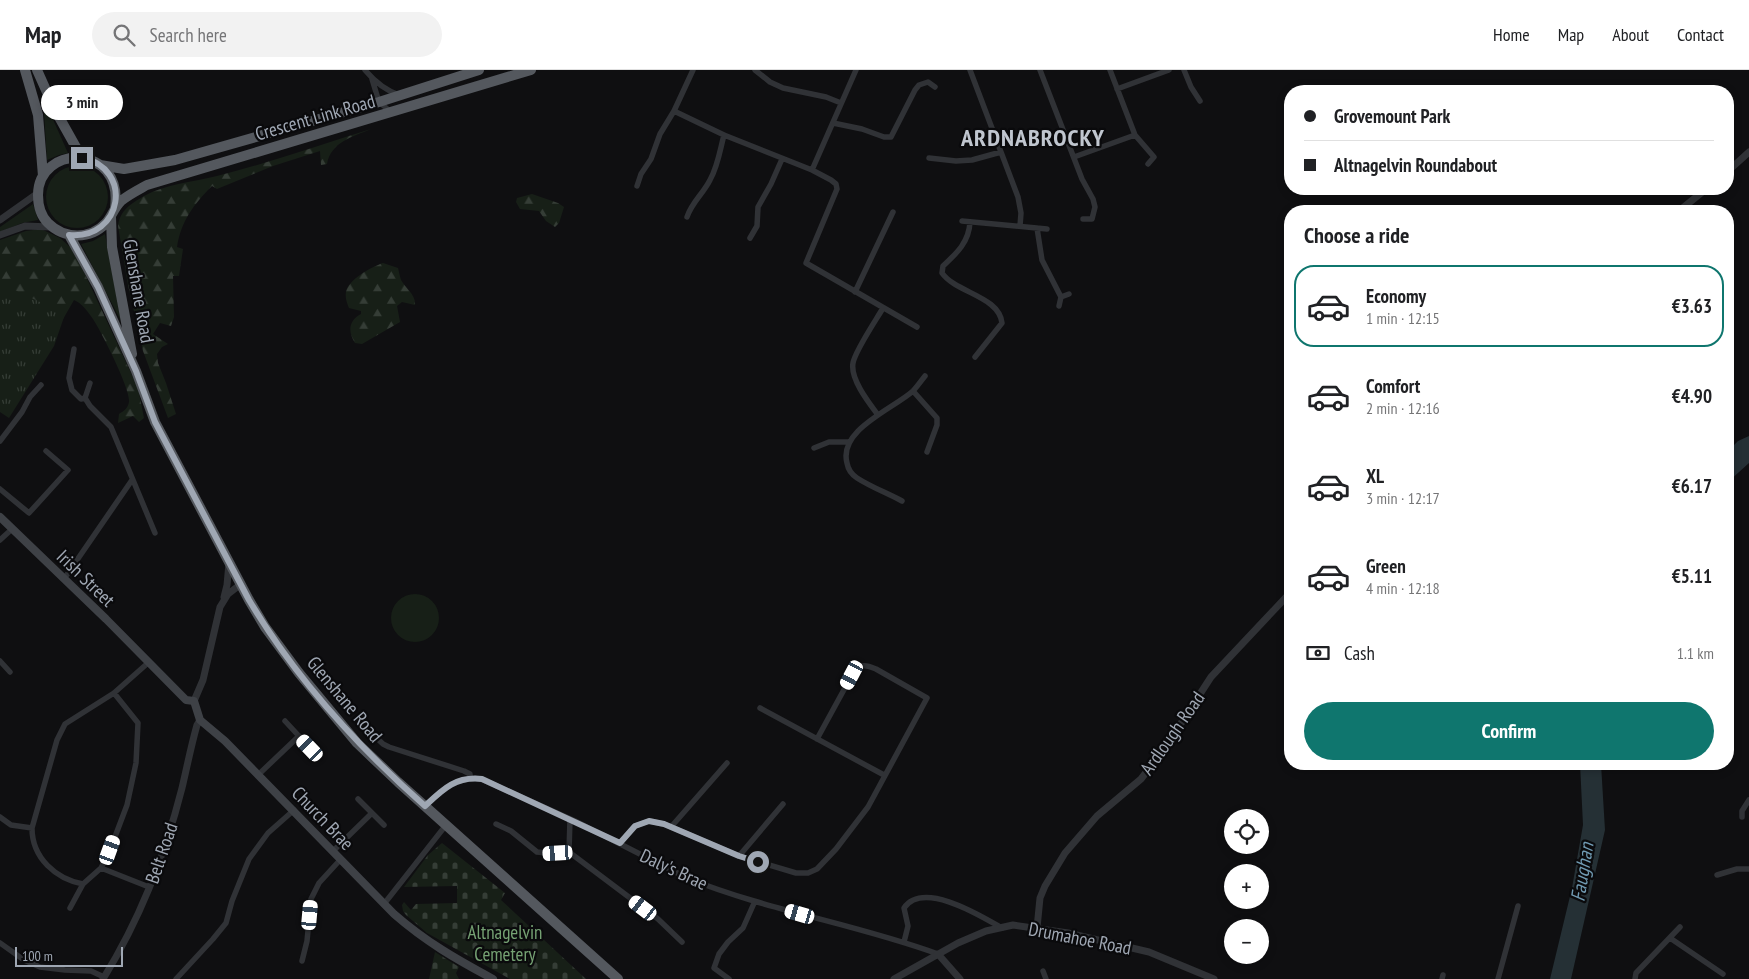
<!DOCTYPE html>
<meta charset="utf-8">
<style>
:root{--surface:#fff;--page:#f2f2f2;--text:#202124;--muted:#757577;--line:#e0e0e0;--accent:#0f766e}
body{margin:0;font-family:"PT Sans Narrow",sans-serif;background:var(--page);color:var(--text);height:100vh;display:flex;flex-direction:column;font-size:19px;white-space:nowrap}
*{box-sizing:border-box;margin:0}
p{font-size:16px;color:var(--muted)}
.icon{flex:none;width:28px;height:28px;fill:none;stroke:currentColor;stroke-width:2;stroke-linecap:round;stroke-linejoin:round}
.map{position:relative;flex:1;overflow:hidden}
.side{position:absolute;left:1284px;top:135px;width:450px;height:565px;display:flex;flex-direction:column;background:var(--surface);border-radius:20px;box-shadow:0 2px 8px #0003}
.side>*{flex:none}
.hud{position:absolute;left:1284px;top:15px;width:450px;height:110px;border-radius:20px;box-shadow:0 2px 8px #0003;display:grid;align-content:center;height:110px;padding:0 20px;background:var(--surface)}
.tools{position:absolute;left:1224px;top:739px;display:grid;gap:10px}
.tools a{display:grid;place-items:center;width:45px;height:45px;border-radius:50%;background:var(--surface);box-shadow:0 2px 8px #0003;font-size:25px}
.scale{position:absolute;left:15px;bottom:12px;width:108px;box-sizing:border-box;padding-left:5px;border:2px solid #9fa7b3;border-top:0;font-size:14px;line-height:18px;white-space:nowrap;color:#9fa7b3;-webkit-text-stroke:4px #0a0a0c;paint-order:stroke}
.end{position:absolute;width:22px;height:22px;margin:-11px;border:6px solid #9fa7b3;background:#111;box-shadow:0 0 0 2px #111}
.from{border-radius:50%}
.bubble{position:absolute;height:35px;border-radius:18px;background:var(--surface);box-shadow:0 2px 8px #0003;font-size:16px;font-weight:700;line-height:35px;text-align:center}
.car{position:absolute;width:15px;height:30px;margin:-15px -8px;border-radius:6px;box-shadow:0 0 4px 1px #0007;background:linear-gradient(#fff 24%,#345 0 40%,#fff 0 76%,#345 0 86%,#fff 0)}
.hud b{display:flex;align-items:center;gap:18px;height:48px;font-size:19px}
.hud b+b{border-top:1px solid var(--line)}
.hud i{width:12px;height:12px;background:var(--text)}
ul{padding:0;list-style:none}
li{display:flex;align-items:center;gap:15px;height:82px;margin:0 10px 8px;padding:0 10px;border:2px solid transparent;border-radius:20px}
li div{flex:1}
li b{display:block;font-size:19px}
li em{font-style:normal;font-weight:700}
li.on{border-color:var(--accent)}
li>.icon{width:45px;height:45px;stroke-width:1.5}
h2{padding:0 20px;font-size:22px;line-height:60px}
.pay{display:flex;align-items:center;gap:12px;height:55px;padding:0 20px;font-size:19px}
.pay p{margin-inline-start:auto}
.action{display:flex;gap:10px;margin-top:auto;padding:10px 20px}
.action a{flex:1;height:58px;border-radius:30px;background:var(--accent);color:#fff;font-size:20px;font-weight:700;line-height:58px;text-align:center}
header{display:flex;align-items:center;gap:30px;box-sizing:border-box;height:70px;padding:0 25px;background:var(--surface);border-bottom:1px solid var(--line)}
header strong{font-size:24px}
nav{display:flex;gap:28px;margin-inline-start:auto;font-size:18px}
.search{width:350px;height:45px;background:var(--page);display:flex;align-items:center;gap:12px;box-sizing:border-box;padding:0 18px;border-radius:28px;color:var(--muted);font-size:19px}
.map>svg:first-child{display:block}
.green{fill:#171f17}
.forest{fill:url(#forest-firs)}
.cemetery{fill:url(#cemetery-stones)}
.park{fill:url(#park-tufts)}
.water{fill:#253035}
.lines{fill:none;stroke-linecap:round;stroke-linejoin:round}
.minor{stroke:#303236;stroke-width:5.5}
.tertiary{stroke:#303236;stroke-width:7}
.secondary{stroke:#3e4146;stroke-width:8}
.trunk{stroke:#54585e;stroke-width:10}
.route{stroke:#9fa7b3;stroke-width:6}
.labels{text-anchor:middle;stroke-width:4.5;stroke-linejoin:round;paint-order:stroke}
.street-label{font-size:19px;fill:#9fa7b3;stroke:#0a0a0c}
.park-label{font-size:19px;fill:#75a173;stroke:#0a0a0c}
.water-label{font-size:20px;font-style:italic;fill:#719bb3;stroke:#0a0a0c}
.district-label{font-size:24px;font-weight:bold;letter-spacing:1px;fill:#c0c6cf;stroke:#0a0a0c}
</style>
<header>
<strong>Map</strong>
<div class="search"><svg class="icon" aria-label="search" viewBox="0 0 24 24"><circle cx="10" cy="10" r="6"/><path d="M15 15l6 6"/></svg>Search here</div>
<nav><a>Home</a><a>Map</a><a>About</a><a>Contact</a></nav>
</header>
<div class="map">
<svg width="1749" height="909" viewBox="0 0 1749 909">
<defs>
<pattern id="forest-firs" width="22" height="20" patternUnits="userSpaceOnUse" patternTransform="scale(1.25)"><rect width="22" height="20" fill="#171f17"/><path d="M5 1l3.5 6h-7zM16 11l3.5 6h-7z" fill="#353d36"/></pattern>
<pattern id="cemetery-stones" width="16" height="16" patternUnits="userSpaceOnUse" patternTransform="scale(1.25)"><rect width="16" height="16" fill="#171f17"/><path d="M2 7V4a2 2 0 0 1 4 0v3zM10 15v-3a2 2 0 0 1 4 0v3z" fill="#353d36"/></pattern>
<pattern id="park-tufts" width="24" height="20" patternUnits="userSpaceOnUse" patternTransform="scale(1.25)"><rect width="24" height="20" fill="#171f17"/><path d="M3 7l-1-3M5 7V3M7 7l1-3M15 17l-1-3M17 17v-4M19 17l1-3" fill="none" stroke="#353d36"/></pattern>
</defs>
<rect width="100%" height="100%" fill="#0f0f11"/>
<!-- green -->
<path class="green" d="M 43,27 L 68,83 L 59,85 L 47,90 Z
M46 127a31 31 0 1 1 62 0a31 31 0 1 1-62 0Z
M 33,134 L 38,150 L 22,153 L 0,162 L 0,157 Z
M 105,164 L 121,251 L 81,174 L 93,171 Z
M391 548a24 24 0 1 1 48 0a24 24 0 1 1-48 0Z"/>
<!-- forest -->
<path class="forest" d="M 371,59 C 352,67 331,72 327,94 L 321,95 L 320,81 L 273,96 L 217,119 L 212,116 C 194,134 181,151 177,177 L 183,179 L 179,206 L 173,206 L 174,247 L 171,256 L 160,253 L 153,264 L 168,274 L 162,277 L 157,284 L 158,293 L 166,313 L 176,344 L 168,348 L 143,281 L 128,215 L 118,156 C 120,140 131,134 144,126 C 165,114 194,112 217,106 C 269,93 320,75 371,59 Z
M 532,124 L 558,133 L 564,137 L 559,153 L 555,157 L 546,151 L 539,141 L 520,139 L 516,132 L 517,128 Z
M 41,159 L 60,168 L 70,177 L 83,200 L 138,318 L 144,348 L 139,352 L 133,346 L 118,353 L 119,344 C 124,341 128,338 129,332 C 131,320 101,261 93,249 C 88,242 82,233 74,230 L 8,345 L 0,218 L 0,170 L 26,161 Z
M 383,193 L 398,198 C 399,202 400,207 401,210 C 406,219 416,225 415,235 L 402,232 L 397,236 L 400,252 L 362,274 L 355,273 C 348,262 348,251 361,244 L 361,241 L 349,238 C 347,233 345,228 346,222 C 348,210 371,197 383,193 Z"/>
<!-- cemetery -->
<path class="cemetery" d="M 442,773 L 505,823 L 501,830 L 586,909 L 510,909 L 427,863 L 406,845 L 403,841 L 402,835 L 404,832 L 411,840 L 416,834 L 457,833 L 457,816 L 404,817 L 428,785 Z
M 435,882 L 459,897 L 456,903 L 459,909 L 429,909 Z"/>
<!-- park -->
<path class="park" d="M 0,213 L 65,244 L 54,276 L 9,348 L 0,342 Z"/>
<!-- water -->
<path class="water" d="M 1749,366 L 1749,393 L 1728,412 L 1728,381 L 1738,371 Z
M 1580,694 L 1601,694 L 1605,760 L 1571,909 L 1550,909 L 1572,818 L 1583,755 Z"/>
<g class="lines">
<!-- minor -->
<path class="minor" d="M 365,0 C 374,11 385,20 399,25
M 755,0 L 770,12 L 783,18 L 826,27 L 841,33
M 970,0 L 1018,127 L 1021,143 L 1020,156
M 1040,0 L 1082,109 L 1093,129 L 1095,137 L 1092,149 L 1083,149
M 1110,0 L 1135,65 L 1154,87 L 1148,94
M 1184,0 L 1191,17 L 1200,31
M 372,9 L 379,32 L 391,42
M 1117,19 L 1169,0
M 674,41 L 724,65 L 812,100 L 831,110 L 836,114 L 837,119 L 806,193 L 917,257
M 833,53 L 862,59 L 884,67 L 891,67 L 915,20 L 919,15 L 928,12 L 935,17
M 1074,87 L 1135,65
M 929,88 L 956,91 L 972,90 L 1001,82
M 812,100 L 856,0
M 637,116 L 641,104 L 651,89 L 660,64 L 674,41 L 693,0
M 687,147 C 692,132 703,124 710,110 C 718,96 720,80 724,65
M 962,151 L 1047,159
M 970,152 C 969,172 957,183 943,196 L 942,203 C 956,223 999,226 1002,253 L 975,287
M 1037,158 L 1042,190 L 1061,227
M 750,168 L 757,156 L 758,137 L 771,114 L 782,89
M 855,222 L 893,142
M 1059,236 L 1061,227 L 1069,224
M 74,279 L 69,308 L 72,320 L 81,329 L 85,328
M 913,321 L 937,348 L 937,355 L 927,382
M 85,328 L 90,336 L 111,357 L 155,463
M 85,328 L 90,313
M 878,345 C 869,333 850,309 853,293 C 855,281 876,250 883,238
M 0,371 L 22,342 L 30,327 L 41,315
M 814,378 L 829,372 L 848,372
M 0,419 L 29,443 L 68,400 L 46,381
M 902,431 C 887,423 871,417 857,408 C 851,404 848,399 847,393 C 838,360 893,339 913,321 C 917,317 921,311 925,306
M 0,470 L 12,459
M 64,509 L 132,410
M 0,591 L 10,602
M 760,638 L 884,705
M 285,651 L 310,678
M 362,654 L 383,674 L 389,677 L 464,701 L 470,704 L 470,708
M 258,705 L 299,666
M 358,729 L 384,755
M 425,736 C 443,720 456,706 481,709 L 575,751 L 687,808 C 769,841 856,854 938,884
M 0,747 L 11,755 L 32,758
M 1742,747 L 1742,741 L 1749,730
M 570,749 L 569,782 L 658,849 L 682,872
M 496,754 L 511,761 L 537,782 L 546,783 L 569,782
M 671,757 L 727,693
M 620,773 L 635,756 L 649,751 L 664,754 L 739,786 L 796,803 L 808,803 L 817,799 L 836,779 L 868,737 L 927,628 L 876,599 C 864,594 859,594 852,605 L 817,669
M 333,781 L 372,743
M 739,786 L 783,734
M 101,798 L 149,817
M 1717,805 L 1737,799 L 1749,799
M 83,814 C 56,809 32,788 32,758 L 57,670 L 65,654 L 114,623 L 149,592
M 384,834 L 446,755
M 70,838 L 83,814 L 101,798 L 110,780 L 127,735 L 136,693 L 138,653 L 114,623
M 1670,868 L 1723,904
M 904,872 L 908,856 L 904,838 C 923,810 981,846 1002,858
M 0,873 L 24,890 L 40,897 L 65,900 L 91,901 L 104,907
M 302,891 L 307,871 L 311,829 L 319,813 L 340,790
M 1043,901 L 1046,909
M 176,909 L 213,869 L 226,853 L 232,831 L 249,789 L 268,763 L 294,740
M 729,909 L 714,898 L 719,884 L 728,872 L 743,858 L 755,831
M 1442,909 L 1443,905
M 1498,909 L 1518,836
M 1635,909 L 1636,903 L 1680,857"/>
<!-- tertiary -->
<path class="tertiary" d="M 1728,101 L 1749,82
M 1679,141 L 1706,119
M 0,150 L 38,123
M 0,165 L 25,156 L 51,157
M 224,527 L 227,515 L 229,493
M 194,631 L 203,610 L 220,537 L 228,524 L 241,514
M 1037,858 L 1040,828 L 1045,816 L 1065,783 L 1097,746 L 1141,709 L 1167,675 L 1211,607 L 1290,523
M 938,884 L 960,909
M 103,909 C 139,851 165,785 182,718 C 187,697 191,676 197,655 L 200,650
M 894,909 L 958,873 L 986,861 L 1013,855 L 1068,863 L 1149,882 L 1214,909"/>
<!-- secondary -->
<path class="secondary" d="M 0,447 L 106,549 L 186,630 L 194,631 L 200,650 L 225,671 L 394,844 C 426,872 456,889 493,909"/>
<!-- trunk -->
<path class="trunk" d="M 25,0 L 38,45 L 43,106
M 37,0 L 54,38 L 82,88
M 100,95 L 124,99 L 175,90 L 379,32 L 479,0
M 115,138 C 124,73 38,74 38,125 C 38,136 41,146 48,153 C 64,169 90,170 106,153 C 112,146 114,138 121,131 C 128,125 138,120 147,115 L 531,0
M 111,147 L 112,177 L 132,284
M 69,165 L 98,217 L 136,301 L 155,352 L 249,530 L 265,557 L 299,603 L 357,673 L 398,712 L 618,909"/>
</g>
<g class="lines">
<!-- route -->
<path class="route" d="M 82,88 C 134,98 123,170 69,165 L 98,217 L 136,301 L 155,352 L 249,530 C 296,609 356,675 425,736 C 443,719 456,706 482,709 L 620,773 L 635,756 L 649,751 L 664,754 L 739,786 L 758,792"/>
</g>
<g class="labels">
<!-- street labels -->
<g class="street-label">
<text transform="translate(315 47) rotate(-16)" y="7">Crescent Link Road</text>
<text transform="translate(139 221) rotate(80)" y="7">Glenshane Road</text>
<text transform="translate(86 508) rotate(44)" y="7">Irish Street</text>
<text transform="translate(345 629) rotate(50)" y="7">Glenshane Road</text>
<text transform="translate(1172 663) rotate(-55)" y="7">Ardlough Road</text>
<text transform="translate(323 748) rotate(46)" y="7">Church Brae</text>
<text transform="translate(161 783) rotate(-71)" y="7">Belt Road</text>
<text transform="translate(674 799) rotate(25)" y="7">Daly's Brae</text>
<text transform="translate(1080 868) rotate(11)" y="7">Drumahoe Road</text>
</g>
<!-- park labels -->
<g class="park-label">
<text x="505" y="869">Altnagelvin<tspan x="505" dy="22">Cemetery</tspan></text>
</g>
<!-- water labels -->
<g class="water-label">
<text transform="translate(1582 802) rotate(-81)" y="7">Faughan</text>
</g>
<!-- district labels -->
<g class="district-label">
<text x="1033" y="76">ARDNABROCKY</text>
</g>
</g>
</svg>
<div class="tools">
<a><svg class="icon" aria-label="locate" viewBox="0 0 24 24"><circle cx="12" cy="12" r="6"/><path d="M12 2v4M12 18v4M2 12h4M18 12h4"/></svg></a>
<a>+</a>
<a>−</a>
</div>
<div class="scale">100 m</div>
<i class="end from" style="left:758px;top:792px"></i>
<i class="end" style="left:82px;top:88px"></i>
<div class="bubble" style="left:41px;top:15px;width:82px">3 min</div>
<i class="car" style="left:852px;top:605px;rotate:208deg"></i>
<i class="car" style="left:310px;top:678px;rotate:316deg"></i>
<i class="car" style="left:110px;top:780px;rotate:20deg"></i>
<i class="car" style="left:558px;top:783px;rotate:267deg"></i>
<i class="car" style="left:643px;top:838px;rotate:307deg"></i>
<i class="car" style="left:800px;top:844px;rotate:286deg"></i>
<i class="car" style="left:310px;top:845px;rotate:5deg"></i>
<div class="hud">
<b><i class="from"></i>Grovemount Park</b>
<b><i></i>Altnagelvin Roundabout</b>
</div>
<section class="side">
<h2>Choose a ride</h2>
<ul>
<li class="on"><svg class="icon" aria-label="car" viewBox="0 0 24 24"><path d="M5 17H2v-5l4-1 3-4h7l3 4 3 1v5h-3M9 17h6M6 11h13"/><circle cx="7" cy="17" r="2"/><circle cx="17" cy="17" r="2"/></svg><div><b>Economy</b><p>1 min · 12:15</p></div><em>€3.63</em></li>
<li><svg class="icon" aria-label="car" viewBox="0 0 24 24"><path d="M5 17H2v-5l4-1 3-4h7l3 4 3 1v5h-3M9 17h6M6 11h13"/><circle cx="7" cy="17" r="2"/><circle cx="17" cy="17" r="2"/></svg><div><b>Comfort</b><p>2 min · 12:16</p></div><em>€4.90</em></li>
<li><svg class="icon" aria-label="car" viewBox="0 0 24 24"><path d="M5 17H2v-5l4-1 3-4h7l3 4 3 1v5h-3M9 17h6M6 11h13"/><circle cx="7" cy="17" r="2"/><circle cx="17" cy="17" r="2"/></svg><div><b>XL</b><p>3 min · 12:17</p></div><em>€6.17</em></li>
<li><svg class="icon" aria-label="car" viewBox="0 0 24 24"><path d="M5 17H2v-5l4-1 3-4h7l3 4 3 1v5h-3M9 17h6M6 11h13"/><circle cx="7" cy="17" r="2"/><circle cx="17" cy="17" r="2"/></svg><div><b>Green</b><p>4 min · 12:18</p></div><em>€5.11</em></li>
</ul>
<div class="pay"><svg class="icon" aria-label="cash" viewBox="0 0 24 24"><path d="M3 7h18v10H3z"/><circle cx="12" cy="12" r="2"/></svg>Cash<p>1.1 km</p></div>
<div class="action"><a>Confirm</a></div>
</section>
</div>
